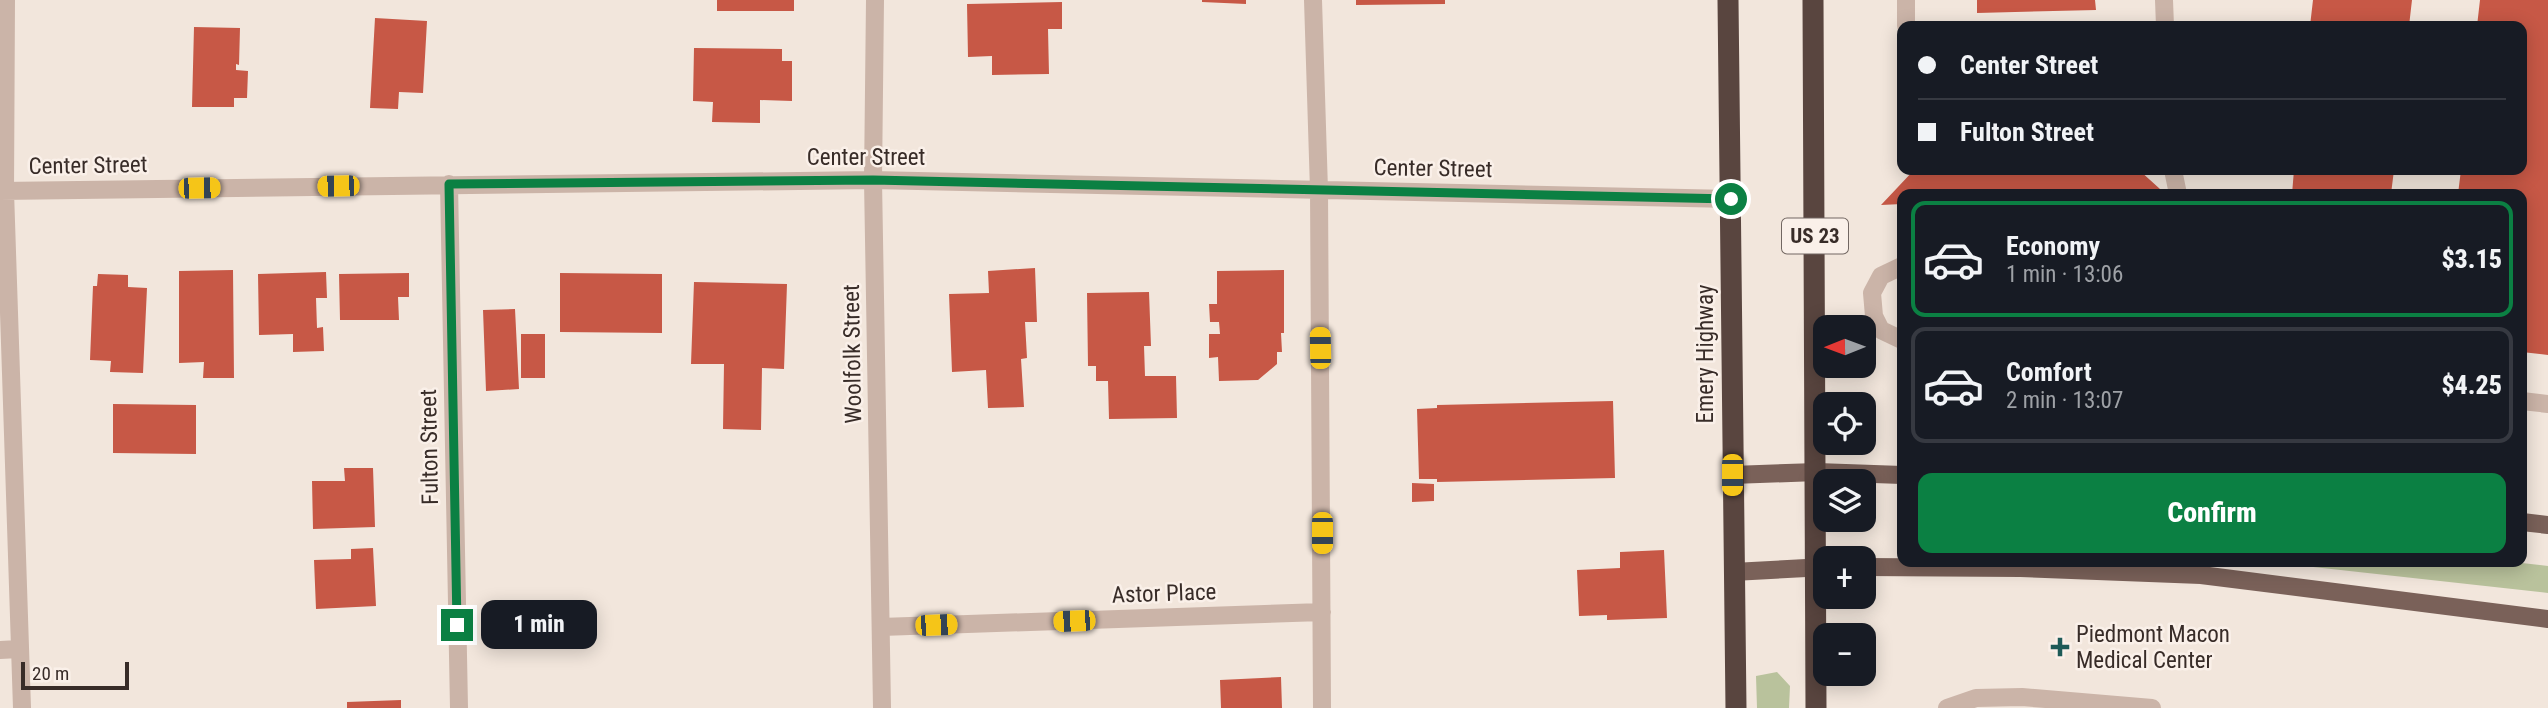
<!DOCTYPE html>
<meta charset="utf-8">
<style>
:root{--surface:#171b24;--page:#242831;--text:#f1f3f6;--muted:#9ea1a6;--line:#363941;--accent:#0b8043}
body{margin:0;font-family:"Roboto Condensed",sans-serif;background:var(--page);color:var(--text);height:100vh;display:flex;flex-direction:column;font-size:26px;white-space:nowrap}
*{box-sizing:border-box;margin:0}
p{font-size:23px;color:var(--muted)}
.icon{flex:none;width:38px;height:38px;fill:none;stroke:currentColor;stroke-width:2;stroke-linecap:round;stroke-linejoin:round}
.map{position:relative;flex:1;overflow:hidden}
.side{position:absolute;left:1897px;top:189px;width:630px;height:378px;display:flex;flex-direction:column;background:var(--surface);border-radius:14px;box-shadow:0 4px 18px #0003}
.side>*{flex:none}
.guide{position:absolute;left:1897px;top:21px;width:630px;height:154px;border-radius:14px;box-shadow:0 4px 18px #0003;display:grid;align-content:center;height:154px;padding:0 21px;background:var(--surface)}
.needle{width:46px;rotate:269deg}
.controls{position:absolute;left:1813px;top:315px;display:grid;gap:14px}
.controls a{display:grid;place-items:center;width:63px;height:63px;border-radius:14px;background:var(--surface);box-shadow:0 4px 18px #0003;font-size:35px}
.scale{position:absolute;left:21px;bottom:18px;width:108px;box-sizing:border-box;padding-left:7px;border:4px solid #382c28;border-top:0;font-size:19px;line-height:24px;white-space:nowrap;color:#382c28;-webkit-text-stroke:5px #faf0e9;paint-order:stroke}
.end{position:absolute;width:32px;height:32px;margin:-16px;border:9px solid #0b8043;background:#fff;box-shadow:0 0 0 4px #fff}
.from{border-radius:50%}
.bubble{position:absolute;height:49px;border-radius:14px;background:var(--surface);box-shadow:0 4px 18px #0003;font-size:23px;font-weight:800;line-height:49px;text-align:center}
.car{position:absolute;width:21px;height:42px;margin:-21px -10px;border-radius:9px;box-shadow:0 0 5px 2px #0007;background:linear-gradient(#f5c518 24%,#345 0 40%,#f5c518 0 76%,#345 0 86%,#f5c518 0)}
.guide b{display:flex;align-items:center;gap:24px;height:66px;font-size:26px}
.guide b+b{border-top:2px solid var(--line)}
.guide i{width:18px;height:18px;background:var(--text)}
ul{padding:12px 0 0;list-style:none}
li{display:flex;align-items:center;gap:21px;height:116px;margin:0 14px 10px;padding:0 7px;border:4px solid var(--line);border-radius:14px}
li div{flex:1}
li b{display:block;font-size:26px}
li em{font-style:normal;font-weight:800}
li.active{border-color:var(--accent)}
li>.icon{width:63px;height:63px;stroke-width:1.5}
.button{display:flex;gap:14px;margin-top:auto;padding:14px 21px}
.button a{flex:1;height:80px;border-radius:14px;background:var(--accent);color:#fff;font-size:28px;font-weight:800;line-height:80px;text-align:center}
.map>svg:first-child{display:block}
.green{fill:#b9c29c}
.building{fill:#c75846}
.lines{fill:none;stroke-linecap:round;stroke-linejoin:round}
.minor{stroke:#cbb4a8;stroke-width:18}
.major{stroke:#7a6159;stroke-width:18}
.highway{stroke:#59453f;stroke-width:21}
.route{stroke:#0b8043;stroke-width:9}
.poi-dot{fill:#1d5a57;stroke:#faf0e9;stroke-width:2.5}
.labels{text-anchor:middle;stroke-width:5;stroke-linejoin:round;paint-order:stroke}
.shield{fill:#faf0e9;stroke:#726762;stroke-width:2}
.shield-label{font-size:21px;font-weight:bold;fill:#382c28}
.street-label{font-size:23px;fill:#382c28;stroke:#faf0e9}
.poi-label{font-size:23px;fill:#382c28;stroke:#faf0e9;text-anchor:start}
</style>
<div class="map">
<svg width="2548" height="708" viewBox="0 0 2548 708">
<rect width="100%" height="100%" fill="#f2e6dc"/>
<!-- green -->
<path class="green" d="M 2267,562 L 2513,562 L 2548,566 L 2548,593 Z
M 1777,672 L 1790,686 L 1789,708 L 1757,708 L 1756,676 Z"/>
<!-- building -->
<path class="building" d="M 717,0 L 794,0 L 794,11 L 717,11 Z
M 1202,0 L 1246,0 L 1246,4 L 1202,2 Z
M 1356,0 L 1445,0 L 1445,4 L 1356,5 Z
M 1977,0 L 2095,0 L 2096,10 L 1977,13 Z
M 2313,0 L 2412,0 L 2409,26 L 2310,26 Z
M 2480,0 L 2548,0 L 2548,355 L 2522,352 L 2522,194 L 2458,194 L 2461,170 L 2522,170 L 2522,26 L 2477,26 Z
M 1062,2 L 1062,29 L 1048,29 L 1049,74 L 992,75 L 992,56 L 968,57 L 967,4 Z
M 375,18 L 427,21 L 423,93 L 399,92 L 398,109 L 370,108 Z
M 194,27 L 240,28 L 239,65 L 236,64 L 236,70 L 248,71 L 247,98 L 234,98 L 234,107 L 192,107 Z
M 694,48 L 782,49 L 782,61 L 792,61 L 792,101 L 760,100 L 760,123 L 712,122 L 713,102 L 693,101 Z
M 1914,170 L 2139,170 L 2160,189 L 2155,194 L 1902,194 L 1902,204 L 1881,205 Z
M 2294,170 L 2394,170 L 2391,194 L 2292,194 Z
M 1035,268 L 1037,322 L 1025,322 L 1027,358 L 1021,359 L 1024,407 L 988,408 L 986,370 L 952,372 L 949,294 L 989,293 L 988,271 Z
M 233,270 L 234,378 L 203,378 L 204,362 L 179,363 L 179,271 Z
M 1284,270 L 1284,333 L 1281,333 L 1282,352 L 1277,352 L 1277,364 L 1258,380 L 1219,381 L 1218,357 L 1209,358 L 1209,334 L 1220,334 L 1219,322 L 1210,322 L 1209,304 L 1217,304 L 1217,271 Z
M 326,272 L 327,298 L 316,298 L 317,328 L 323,327 L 324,351 L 293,352 L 293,334 L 259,335 L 258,274 Z
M 409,273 L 409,297 L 398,297 L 399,320 L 340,320 L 339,274 Z
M 560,273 L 662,274 L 662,333 L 560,332 Z
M 98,274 L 128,275 L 128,287 L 147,288 L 143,373 L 110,372 L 111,361 L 90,360 L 93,286 L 97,286 Z
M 694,282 L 787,284 L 784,369 L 762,368 L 761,430 L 723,429 L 724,364 L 691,364 Z
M 1149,292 L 1151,346 L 1144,346 L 1145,376 L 1176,376 L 1177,418 L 1109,419 L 1108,381 L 1096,381 L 1096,366 L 1088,366 L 1087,293 Z
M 515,309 L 519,389 L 486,391 L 483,310 Z
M 521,334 L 545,334 L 545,378 L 521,378 Z
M 1613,401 L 1615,478 L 1437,482 L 1437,479 L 1419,479 L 1417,409 L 1437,408 L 1437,405 Z
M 113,404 L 196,405 L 196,454 L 113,453 Z
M 344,468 L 373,468 L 375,527 L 313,529 L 312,481 L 345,481 Z
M 1412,483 L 1434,484 L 1434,501 L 1412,502 Z
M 373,548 L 376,606 L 316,609 L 314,560 L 351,559 L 351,549 Z
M 1664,550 L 1667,618 L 1607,620 L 1607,615 L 1579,616 L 1577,570 L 1620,568 L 1620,552 Z
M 1281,677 L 1282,708 L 1221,708 L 1220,680 Z
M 401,700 L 401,708 L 347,708 L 347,702 Z"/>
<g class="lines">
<!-- minor -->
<path class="minor" d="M 6,0 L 5,191 L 22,708
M 875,0 L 873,180 L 882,708
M 1313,0 L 1319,190 L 1322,708
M 1906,0 L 1906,26
M 2164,0 L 2165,26
M 2173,170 L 2178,194
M 449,184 L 459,708
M 0,191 L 873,180 L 1731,199
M 1902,266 L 1881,276 L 1872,293 L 1874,316 L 1881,330 L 1902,340
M 2522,401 L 2548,404
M 881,627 L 1322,612
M 0,650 L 19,649
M 1947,708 L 1976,698 L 2022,697 L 2152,708"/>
<!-- major -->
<path class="major" d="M 1732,475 L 1817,472 L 1902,475
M 2522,522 L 2548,525
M 1864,567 L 2021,568 L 2201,575 L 2548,619
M 1733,572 L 1825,567"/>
<!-- highway -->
<path class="highway" d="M 1728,0 L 1736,708
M 1813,0 L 1816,708"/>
</g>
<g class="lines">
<!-- route -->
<path class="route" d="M 457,625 L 449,184 L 873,180 L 1731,199"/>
</g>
<!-- markers -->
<path class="poi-dot" d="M2056.5 636.5h7v7h7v7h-7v7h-7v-7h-7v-7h7z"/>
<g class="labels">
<!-- shield labels -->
<rect class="shield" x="1782" y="218.5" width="66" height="35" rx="5"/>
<g class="shield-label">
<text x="1815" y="243">US 23</text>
</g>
<!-- street labels -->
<g class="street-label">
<text x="866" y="165">Center Street</text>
<text transform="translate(88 165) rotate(-1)" y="8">Center Street</text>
<text transform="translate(1433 168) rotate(1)" y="8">Center Street</text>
<text transform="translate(852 354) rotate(-91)" y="8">Woolfolk Street</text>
<text transform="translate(1705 354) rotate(-90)" y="8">Emery Highway</text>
<text transform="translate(429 447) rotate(-91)" y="8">Fulton Street</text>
<text transform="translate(1164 593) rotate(-2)" y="8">Astor Place</text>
</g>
<!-- poi labels -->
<g class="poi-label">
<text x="2076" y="642">Piedmont Macon<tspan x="2076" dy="26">Medical Center</tspan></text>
</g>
</g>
</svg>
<div class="controls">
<a><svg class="needle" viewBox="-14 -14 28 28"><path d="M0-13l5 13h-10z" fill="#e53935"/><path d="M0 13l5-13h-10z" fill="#9ea1a6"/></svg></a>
<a><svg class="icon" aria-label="locate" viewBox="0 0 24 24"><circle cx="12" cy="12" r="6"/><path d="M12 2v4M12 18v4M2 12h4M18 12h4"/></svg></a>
<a><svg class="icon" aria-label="layers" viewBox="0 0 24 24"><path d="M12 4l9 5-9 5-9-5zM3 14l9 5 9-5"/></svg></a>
<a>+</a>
<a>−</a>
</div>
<div class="scale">20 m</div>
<i class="end from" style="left:1731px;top:199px"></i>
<i class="end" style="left:457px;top:625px"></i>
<div class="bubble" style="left:481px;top:600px;width:116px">1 min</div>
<i class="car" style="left:338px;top:186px;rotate:269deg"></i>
<i class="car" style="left:199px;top:188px;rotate:89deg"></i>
<i class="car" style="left:1320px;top:348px;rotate:359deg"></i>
<i class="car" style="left:1732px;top:475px;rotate:180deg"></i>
<i class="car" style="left:1322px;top:533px;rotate:180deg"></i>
<i class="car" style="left:1074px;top:621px;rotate:268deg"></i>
<i class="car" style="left:936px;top:625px;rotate:88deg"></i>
<div class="guide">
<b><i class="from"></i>Center Street</b>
<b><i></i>Fulton Street</b>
</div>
<section class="side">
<ul>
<li class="active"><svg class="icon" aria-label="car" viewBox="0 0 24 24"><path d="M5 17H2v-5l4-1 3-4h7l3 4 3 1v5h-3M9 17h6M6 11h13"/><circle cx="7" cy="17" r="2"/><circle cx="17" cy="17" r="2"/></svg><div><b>Economy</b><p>1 min · 13:06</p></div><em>$3.15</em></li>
<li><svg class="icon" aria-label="car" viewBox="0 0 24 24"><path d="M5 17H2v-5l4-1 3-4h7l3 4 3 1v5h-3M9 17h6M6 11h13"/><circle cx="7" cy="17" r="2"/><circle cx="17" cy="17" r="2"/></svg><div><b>Comfort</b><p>2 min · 13:07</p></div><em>$4.25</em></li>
</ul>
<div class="button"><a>Confirm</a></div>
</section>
</div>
